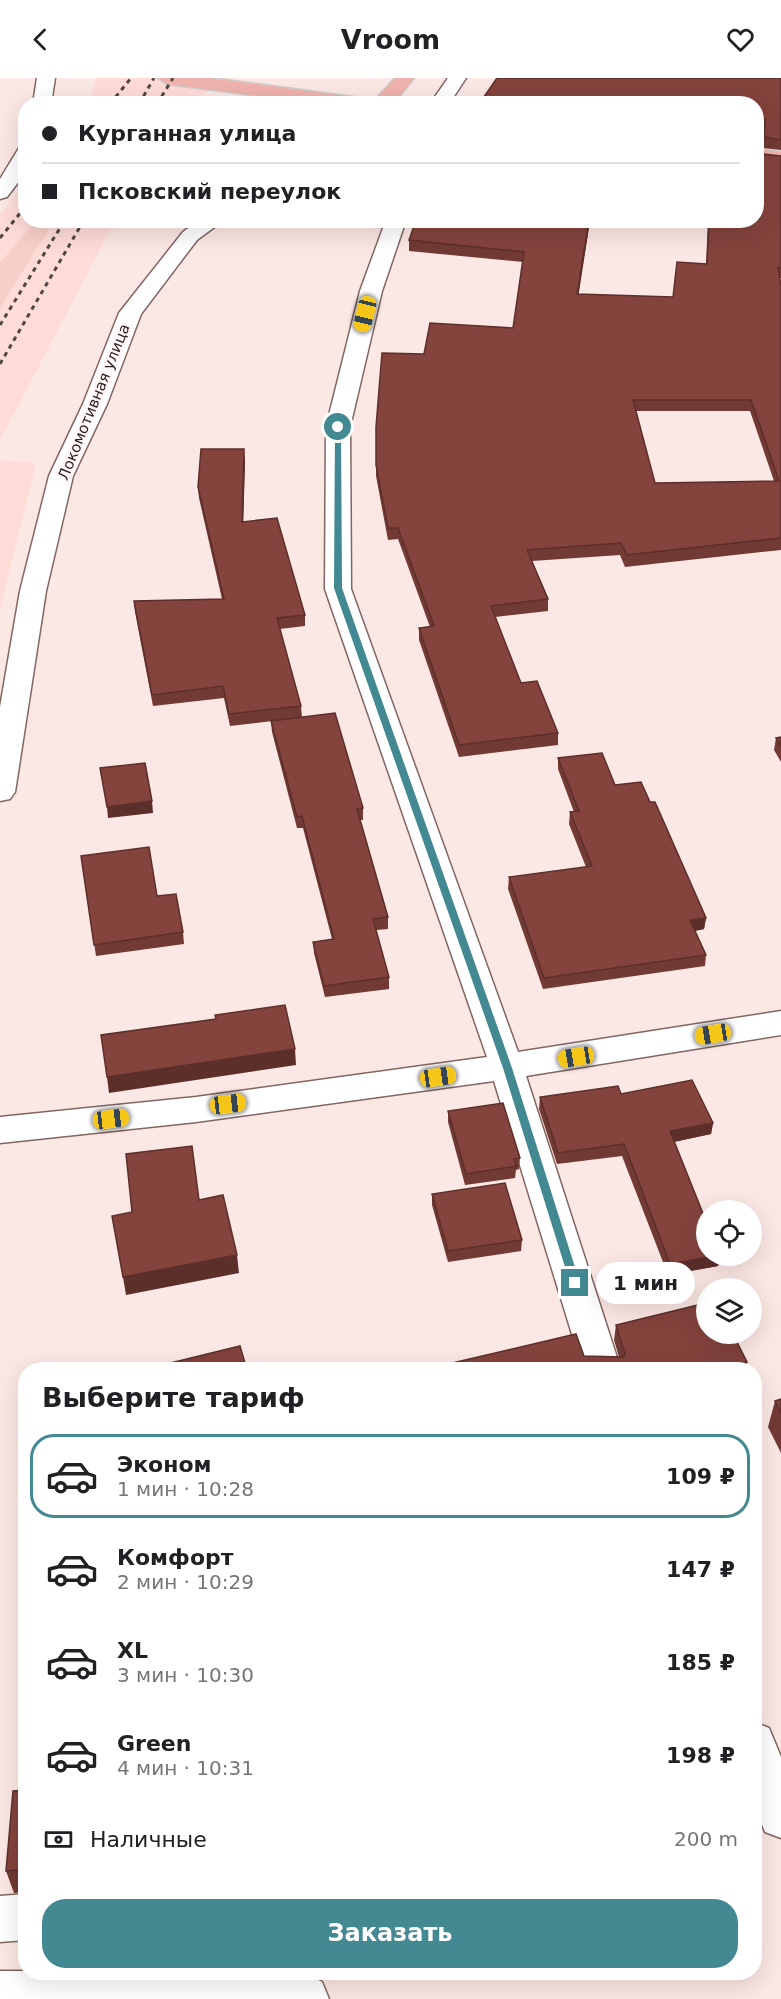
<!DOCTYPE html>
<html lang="ru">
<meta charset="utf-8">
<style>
:root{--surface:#fff;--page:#f2f2f2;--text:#202124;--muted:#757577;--line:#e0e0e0;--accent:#428992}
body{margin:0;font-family:"DejaVu Sans",sans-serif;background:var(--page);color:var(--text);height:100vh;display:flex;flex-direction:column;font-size:22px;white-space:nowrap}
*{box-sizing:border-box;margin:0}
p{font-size:20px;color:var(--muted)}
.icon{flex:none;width:33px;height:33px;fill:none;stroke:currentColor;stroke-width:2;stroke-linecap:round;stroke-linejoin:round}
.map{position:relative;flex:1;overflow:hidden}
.side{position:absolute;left:18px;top:1284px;width:744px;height:618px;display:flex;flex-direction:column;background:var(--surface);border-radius:24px;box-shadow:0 6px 24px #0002}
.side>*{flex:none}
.hud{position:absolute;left:18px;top:18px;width:746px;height:132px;border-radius:24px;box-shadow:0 6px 24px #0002;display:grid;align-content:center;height:132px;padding:0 24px;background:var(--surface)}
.tools{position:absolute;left:696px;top:1122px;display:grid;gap:12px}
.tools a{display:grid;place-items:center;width:66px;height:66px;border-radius:50%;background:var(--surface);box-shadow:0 6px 24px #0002;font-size:30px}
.end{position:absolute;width:27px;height:27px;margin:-14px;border:8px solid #428992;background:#fff;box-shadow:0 0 0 3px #fff}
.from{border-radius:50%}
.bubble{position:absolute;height:42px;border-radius:21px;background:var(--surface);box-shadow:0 6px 24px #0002;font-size:20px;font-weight:800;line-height:42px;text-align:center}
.car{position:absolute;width:18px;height:36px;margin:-18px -9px;border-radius:8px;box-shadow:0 0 4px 2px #0007;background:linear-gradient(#f5c518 24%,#345 0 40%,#f5c518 0 76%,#345 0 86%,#f5c518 0)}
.hud b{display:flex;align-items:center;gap:21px;height:57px;font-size:22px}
.hud b+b{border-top:2px solid var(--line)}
.hud i{width:15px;height:15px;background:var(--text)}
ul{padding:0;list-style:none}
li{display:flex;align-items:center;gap:18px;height:84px;margin:0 12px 9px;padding:0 12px;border:3px solid transparent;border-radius:24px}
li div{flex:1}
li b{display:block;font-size:22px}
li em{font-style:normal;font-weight:800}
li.active{border-color:var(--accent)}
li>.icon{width:54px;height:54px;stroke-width:1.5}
h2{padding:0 24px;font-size:27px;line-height:72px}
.pay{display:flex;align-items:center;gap:15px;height:66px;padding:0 24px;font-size:22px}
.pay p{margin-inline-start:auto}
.button{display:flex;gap:12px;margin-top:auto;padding:12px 24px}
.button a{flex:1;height:69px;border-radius:24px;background:var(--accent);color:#fff;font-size:24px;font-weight:800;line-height:69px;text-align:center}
header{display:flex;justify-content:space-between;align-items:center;height:78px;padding:0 24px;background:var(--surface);font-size:27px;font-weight:800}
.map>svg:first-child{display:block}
.built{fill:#ffdcd8}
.green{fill:#f7cfc9}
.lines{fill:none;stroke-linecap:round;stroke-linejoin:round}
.minor-casing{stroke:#836562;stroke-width:3}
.major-casing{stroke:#d0cecd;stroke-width:3}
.minor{fill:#fff;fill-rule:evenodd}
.major{fill:#f0b2ac;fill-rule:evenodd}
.rail{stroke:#544645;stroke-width:3;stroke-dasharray:4.5 4.5;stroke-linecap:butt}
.wall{fill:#723a34;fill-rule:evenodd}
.shaded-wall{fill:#5c2f2b}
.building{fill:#84433d;stroke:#5c2f2b;stroke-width:1.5;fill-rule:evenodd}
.route{fill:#428992}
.labels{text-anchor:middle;stroke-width:6;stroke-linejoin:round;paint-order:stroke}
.far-street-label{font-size:15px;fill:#2a1e1d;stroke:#fff7f7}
</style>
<header><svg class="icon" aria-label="back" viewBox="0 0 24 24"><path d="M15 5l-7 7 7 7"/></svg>Vroom<svg class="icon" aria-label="heart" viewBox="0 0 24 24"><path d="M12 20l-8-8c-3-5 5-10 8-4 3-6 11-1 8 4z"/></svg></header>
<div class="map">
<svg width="781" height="1921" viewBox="0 0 781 1921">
<rect width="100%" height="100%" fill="#fbe7e4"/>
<!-- built -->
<path class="built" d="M 97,0 L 231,0 L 197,20 L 193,25 L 87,26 Z
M 25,107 L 26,142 L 115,143 L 0,362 L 0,135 Z
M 0,382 L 36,385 L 0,531 Z"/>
<!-- green -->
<path class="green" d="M 36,143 L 54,143 L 0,230 L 0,185 Z"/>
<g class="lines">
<defs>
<path id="minor" d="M 37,0 L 55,0 L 51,26 L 33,26 Z
M 448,0 L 466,0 L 449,26 L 430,26 Z
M 26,68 L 26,94 L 7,119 L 0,121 L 0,101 L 19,70 Z
M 199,142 L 224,142 L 197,162 L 141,236 L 107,326 L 73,398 L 46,513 L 15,714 L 10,721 L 0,723 L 0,629 L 20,513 L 49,398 L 83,326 L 119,235 L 183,154 Z
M 386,142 L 406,142 L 382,213 L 350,349 L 351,511 L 518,974 L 781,933 L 781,957 L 526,998 L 621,1292 L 583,1292 L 494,1003 L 196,1044 L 0,1065 L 0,1039 L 196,1019 L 487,979 L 325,511 L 326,349 L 360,213 Z
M 754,1644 L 769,1650 L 781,1679 L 781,1760 L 765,1754 L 754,1727 Z
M 26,1816 L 26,1862 L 0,1864 L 0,1818 Z
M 0,1893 L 303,1894 L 322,1904 L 329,1921 L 0,1921 Z"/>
<path id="major" d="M 158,0 L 210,0 L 375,22 L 395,0 L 414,0 L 393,26 L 321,26 L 167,6 Z
M 756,71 L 781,74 L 781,86 L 756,83 Z"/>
</defs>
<!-- minor casing -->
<use href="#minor" class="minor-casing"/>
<!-- major casing -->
<use href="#major" class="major-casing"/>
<!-- minor -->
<use href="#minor" class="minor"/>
<!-- major -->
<use href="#major" class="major"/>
<!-- rail -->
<path class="rail" d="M 110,26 L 131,0
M 139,26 L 154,0
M 157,26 L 173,0
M 0,160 L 26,128
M 0,247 L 65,142
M 0,286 L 84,142"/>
</g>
<!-- wall -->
<path class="wall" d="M 781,0 L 781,72 L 763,70 L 764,51 L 756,50 L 756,26 Z
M 763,76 L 781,78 L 781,200 L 780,200 L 781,208 L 781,472 L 625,489 L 620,477 L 532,483 L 548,521 L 548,533 L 495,539 L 521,605 L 558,655 L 558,667 L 459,679 L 419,562 L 419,550 L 430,549 L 398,461 L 388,462 L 376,398 L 376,349 L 424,276 L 513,250 L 523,184 L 409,173 L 409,162 L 416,142 L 631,142 L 629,148 L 590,143 L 578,216 L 673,219 L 706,186 L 708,142 L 757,141 ZM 636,333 L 750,333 L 774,403 L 655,405 Z
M 245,382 L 243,443 L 305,537 L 305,548 L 280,551 L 301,628 L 302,639 L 363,730 L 363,742 L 360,742 L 388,839 L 388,851 L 376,852 L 389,899 L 389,911 L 325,919 L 314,875 L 313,864 L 332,861 L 303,750 L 297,750 L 272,654 L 271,643 L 297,640 L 230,648 L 224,620 L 153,628 L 135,534 L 134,523 L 222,521 L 199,420 L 198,409 Z
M 781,659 L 781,684 L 774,672 L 776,660 Z
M 558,680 L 650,724 L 706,840 L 704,851 L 695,853 L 706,877 L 705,888 L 543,911 L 508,811 L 509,799 L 586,789 L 569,746 L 570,734 L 574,734 L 558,691 Z
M 81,778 L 157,818 L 183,854 L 184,866 L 96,878 Z
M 621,1016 L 713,1045 L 711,1056 L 674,1064 L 706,1178 L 720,1178 L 718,1188 L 668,1197 L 622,1078 L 557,1086 L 539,1031 L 540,1019 Z
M 448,1033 L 520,1080 L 519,1091 L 516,1092 L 515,1100 L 465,1107 L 448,1044 Z
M 432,1116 L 522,1162 L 521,1173 L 448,1184 L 432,1127 Z
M 616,1247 L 747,1284 L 745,1292 L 435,1292 L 435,1289 L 584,1278 L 619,1279 L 614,1262 Z
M 781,1321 L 781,1375 L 768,1349 L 775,1323 Z
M 26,1712 L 26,1814 L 14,1815 L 6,1793 Z"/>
<!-- shaded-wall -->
<path class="shaded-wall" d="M 589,142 L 590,143 L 577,227 L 577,216 Z
M 244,371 L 245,382 L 243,455 L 242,444 Z
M 152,723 L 153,735 L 108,740 L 107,729 Z
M 706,840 L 704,851 L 688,854 L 690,842 Z
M 295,971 L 296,987 L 109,1015 L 107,999 Z
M 713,1045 L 711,1056 L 668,1065 L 670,1053 Z
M 237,1177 L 239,1195 L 126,1217 L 123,1199 Z
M 716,1178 L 720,1178 L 718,1188 L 668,1197 L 670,1186 Z
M 747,1284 L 745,1292 L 715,1292 Z"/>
<!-- building -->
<path class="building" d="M 497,0 L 781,0 L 781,62 L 764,59 L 765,41 L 756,40 L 756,26 L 479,26 Z
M 763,76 L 781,78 L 781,190 L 778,189 L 781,208 L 781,460 L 627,477 L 621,465 L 527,472 L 548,521 L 491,528 L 521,605 L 537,603 L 558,655 L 459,667 L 419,550 L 434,548 L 398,450 L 388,450 L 376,387 L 376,349 L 382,275 L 424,276 L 430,245 L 513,250 L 524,174 L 409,162 L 416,142 L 589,142 L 577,216 L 673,219 L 677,184 L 707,186 L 709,142 L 756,142 L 756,141 L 758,141 ZM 633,322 L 751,322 L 779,403 L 655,405 Z
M 201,371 L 244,371 L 242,444 L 277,440 L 305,537 L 277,540 L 301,628 L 229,636 L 223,608 L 152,617 L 134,523 L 224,521 L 198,409 Z
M 335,635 L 363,730 L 357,731 L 388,839 L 373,841 L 389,899 L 324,908 L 313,864 L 334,861 L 302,738 L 297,739 L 271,643 Z
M 781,659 L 781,668 L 776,660 Z
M 602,675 L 615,707 L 641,704 L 650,724 L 655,724 L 706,840 L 690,842 L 706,877 L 544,900 L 509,799 L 592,788 L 570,734 L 579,733 L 558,680 Z
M 145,685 L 152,723 L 107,729 L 100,690 Z
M 149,769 L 157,818 L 176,816 L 183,854 L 94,867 L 81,778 Z
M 285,927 L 295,971 L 107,999 L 101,957 L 216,941 L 215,937 Z
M 692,1002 L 713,1045 L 670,1053 L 706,1143 L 706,1178 L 716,1178 L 670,1186 L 624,1066 L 558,1075 L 540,1019 L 618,1008 L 621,1016 Z
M 503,1025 L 520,1080 L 514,1081 L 516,1088 L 466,1096 L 448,1033 Z
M 192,1068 L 199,1122 L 223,1117 L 237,1177 L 123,1199 L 112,1138 L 132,1134 L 126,1076 Z
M 505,1105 L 522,1162 L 448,1173 L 432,1116 Z
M 706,1225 L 706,1256 L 733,1256 L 747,1284 L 715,1292 L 436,1292 L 435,1289 L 576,1256 L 584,1278 L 623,1279 L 625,1276 L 616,1247 Z
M 240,1268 L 247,1292 L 142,1292 Z
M 781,1321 L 781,1335 L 775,1323 Z
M 26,1712 L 26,1797 L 21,1797 L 18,1792 L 6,1793 L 13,1713 Z"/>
<!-- route -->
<path class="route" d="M 335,348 L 341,349 L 342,510 L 512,990 L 580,1205 L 575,1210 L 570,1205 L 503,990 L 334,510 Z"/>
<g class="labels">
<!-- far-street labels -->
<g class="far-street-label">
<text transform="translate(94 324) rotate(-68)" y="5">Локомотивная улица</text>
</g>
</g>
</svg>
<div class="tools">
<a><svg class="icon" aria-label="locate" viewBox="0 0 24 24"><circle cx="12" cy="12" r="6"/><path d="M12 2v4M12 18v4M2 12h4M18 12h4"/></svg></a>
<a><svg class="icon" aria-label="layers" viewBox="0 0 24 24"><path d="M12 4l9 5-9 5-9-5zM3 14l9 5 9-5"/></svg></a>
</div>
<i class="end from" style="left:338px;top:349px"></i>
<i class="end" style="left:575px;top:1205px"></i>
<div class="bubble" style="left:596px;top:1184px;width:99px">1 мин</div>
<i class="car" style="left:365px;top:236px;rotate:194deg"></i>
<i class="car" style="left:713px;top:956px;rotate:261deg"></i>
<i class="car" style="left:576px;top:979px;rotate:261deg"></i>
<i class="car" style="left:438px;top:999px;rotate:82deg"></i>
<i class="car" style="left:228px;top:1026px;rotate:83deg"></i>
<i class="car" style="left:111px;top:1041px;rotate:83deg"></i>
<div class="hud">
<b><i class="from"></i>Курганная улица</b>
<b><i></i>Псковский переулок</b>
</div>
<section class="side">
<h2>Выберите тариф</h2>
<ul>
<li class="active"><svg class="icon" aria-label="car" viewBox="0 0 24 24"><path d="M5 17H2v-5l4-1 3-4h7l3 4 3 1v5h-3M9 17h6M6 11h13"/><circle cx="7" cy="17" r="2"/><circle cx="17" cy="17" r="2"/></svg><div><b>Эконом</b><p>1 мин · 10:28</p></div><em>109 ₽</em></li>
<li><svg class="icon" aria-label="car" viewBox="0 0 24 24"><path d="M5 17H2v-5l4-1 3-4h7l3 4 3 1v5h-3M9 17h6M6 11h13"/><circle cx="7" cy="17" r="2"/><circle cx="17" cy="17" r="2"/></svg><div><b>Комфорт</b><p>2 мин · 10:29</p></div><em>147 ₽</em></li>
<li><svg class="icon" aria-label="car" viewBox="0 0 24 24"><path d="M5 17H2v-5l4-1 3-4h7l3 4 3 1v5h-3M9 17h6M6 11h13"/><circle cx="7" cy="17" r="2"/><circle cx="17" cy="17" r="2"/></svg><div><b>XL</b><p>3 мин · 10:30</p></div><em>185 ₽</em></li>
<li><svg class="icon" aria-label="car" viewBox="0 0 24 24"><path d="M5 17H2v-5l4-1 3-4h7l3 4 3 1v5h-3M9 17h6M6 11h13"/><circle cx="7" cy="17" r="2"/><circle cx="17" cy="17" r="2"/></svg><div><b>Green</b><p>4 мин · 10:31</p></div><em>198 ₽</em></li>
</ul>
<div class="pay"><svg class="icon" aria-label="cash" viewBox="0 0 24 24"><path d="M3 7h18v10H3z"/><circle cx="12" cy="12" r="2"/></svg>Наличные<p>200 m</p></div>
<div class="button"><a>Заказать</a></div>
</section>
</div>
